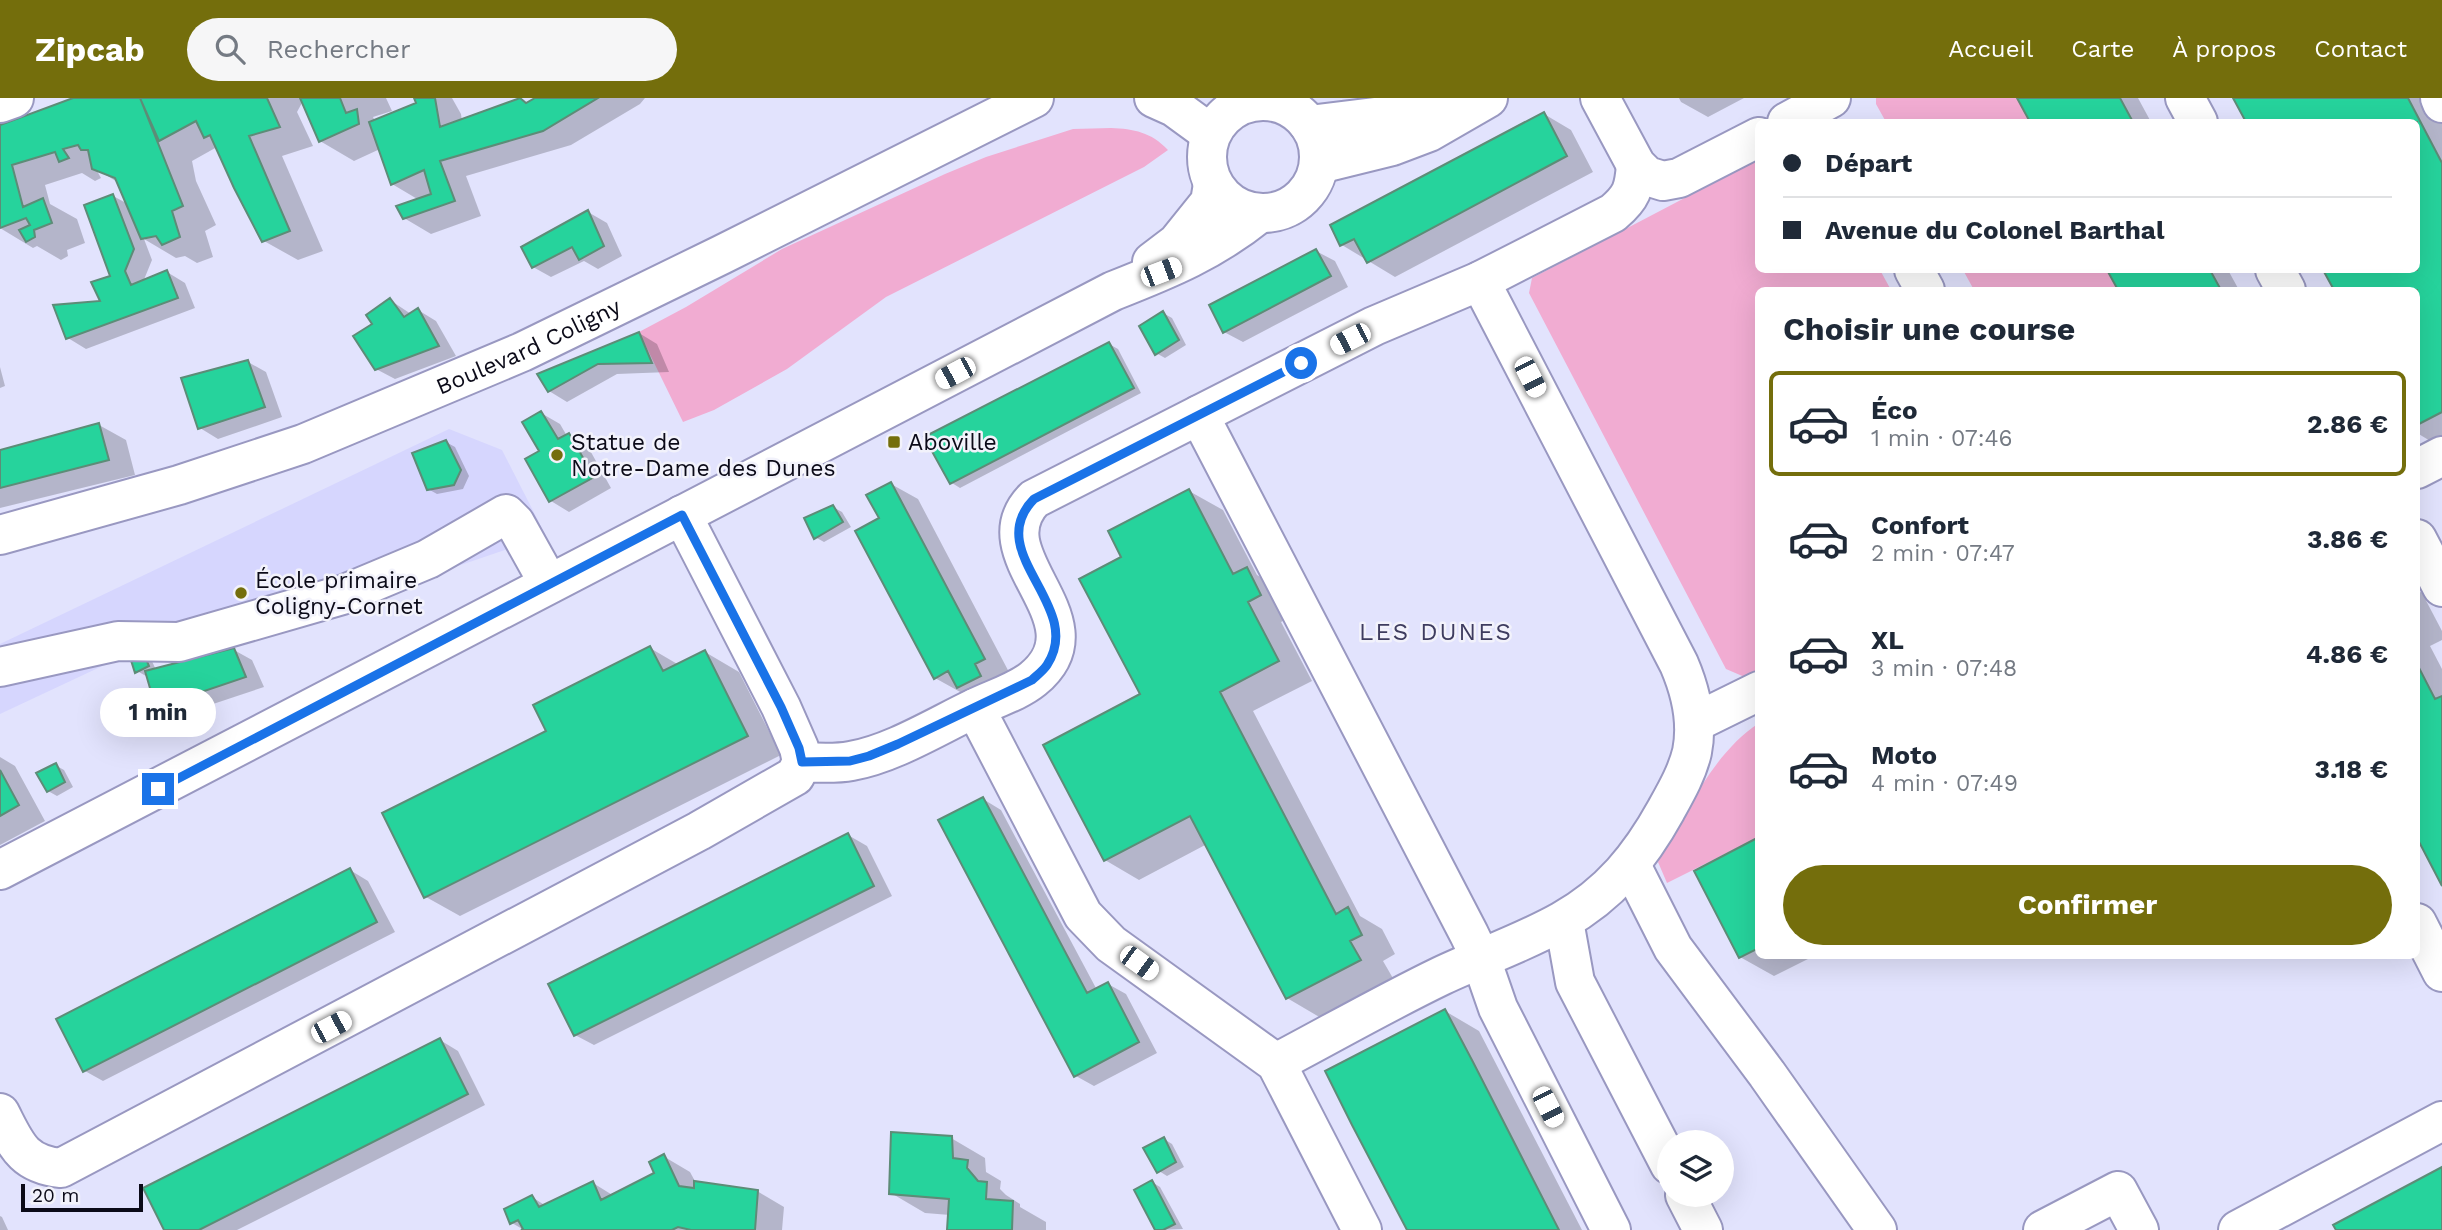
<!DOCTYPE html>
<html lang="fr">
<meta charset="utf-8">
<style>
:root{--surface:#fff;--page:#f6f6f7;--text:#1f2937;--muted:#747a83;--line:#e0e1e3;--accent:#746e0c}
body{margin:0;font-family:"Work Sans",sans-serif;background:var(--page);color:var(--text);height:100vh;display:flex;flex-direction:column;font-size:26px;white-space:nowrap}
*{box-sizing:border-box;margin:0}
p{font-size:23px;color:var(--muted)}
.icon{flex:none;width:38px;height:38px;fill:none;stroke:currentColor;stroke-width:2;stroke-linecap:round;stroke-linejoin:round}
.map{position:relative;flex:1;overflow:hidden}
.drawer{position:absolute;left:1755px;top:189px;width:665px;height:672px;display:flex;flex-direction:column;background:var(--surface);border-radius:10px;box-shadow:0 7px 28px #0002}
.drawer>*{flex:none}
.banner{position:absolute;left:1755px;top:21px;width:665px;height:154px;border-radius:10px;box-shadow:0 7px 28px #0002;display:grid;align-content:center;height:154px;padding:0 28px;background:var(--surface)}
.controls{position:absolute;left:1657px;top:1032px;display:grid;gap:14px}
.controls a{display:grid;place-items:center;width:77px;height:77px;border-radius:50%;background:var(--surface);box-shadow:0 7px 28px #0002;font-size:35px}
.scale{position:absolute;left:21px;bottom:18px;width:122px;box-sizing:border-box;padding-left:7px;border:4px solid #0b0a18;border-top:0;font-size:19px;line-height:24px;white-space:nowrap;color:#0b0a18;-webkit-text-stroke:5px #f2f2fb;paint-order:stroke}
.end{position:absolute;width:32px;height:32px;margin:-16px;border:9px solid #1a73e8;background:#fff;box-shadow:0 0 0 4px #fff}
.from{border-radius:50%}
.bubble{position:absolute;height:49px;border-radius:24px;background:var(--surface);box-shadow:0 7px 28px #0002;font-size:23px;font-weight:700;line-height:49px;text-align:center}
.car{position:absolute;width:21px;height:42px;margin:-21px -10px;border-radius:9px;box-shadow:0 0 5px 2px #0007;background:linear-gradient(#fff 24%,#345 0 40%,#fff 0 76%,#345 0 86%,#fff 0)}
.banner b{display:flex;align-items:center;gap:24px;height:66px;font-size:26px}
.banner b+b{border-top:2px solid var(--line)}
.banner i{width:18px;height:18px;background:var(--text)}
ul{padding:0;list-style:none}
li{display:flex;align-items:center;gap:21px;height:105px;margin:0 14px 10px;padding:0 14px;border:4px solid transparent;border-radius:10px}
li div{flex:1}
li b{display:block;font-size:26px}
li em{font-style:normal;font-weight:700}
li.active{border-color:var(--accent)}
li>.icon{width:63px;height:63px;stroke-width:1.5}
h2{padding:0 28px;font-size:32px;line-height:84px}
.primary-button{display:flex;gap:14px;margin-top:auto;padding:14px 28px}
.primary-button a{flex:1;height:80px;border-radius:42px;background:var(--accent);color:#fff;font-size:28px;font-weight:700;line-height:80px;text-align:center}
header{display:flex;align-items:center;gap:42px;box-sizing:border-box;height:98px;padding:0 35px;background:var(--accent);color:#fff}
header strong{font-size:33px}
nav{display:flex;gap:38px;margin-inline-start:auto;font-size:24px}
.search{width:490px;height:63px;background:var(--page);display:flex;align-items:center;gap:18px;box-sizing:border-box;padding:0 24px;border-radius:38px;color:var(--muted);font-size:26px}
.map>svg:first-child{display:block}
.built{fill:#d6d6fe}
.green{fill:#f1acd2}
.shadow{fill:#0003}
.building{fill:#26d39c;stroke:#5d8c77;stroke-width:2}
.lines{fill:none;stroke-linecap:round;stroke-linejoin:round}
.minor-casing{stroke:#9998c1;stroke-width:42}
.minor{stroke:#fff;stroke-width:38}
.route{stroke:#1a73e8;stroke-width:9}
.poi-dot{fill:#746e0c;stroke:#f2f2fb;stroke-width:2.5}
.labels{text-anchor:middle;stroke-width:5;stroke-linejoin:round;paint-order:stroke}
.street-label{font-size:23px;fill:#0b0a18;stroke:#f2f2fb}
.poi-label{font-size:23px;fill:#0b0a18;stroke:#f2f2fb;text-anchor:start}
.neighbourhood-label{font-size:24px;letter-spacing:2px;fill:#3e3c5f;stroke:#f2f2fb}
</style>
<header>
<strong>Zipcab</strong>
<div class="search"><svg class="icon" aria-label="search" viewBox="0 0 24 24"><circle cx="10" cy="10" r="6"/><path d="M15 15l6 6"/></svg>Rechercher</div>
<nav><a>Accueil</a><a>Carte</a><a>À propos</a><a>Contact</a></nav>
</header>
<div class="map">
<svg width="2442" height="1132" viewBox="0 0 2442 1132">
<rect width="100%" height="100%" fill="#e2e3fd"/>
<!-- built -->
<path class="built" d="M 449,331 L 502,352 L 546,438 L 222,548 L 145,548 L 0,616 L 0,546 Z"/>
<!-- green -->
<path class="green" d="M 1876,0 L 2017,0 L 2030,24 L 1886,24 L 1876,6 Z
M 1111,30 C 1134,31 1151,34 1168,52 L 1144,69 L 886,199 L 787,271 L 714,312 L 683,324 L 639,234 L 686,209 L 782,151 L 945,76 L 986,59 L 1073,31 Z
M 1759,61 L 1759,172 L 1880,172 L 1891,192 L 1759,192 L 1759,574 L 1747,580 L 1726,571 L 1529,195 L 1532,180 Z
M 1963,172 L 2107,172 L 2118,192 L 1974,192 Z
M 1759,625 L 1759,739 L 1667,785 L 1658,764 L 1664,751 C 1691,707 1715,654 1759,625 Z"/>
<!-- shadow -->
<path class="shadow" d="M 79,0 L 386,0 L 392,13 L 373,19 L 375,23 L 418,6 L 416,0 L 452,0 L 461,16 L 462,23 L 527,7 L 538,0 L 645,0 L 640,6 L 571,47 L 466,78 L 481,118 L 431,136 L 404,120 L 419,102 L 392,86 L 380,51 L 354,63 L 320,43 L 303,3 L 297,14 L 313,48 L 282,58 L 323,153 L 298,162 L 264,143 L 217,49 L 192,63 L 196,83 L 216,127 L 205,133 L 213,159 L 197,165 L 185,158 L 176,160 L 144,141 L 152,162 L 143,184 L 167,174 L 185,185 L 195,210 L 86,251 L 68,240 L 103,205 L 112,179 L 113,98 L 128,106 L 119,85 L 96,71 L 101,80 L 95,83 L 82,75 L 45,87 L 50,106 L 77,121 L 85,145 L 67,152 L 68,158 L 61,162 L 37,148 L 33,150 L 0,130 L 0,30 Z
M 1679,0 L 1744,0 L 1708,19 L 1681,4 Z
M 2019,0 L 2138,0 L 2151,24 L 2032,24 Z
M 2235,0 L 2431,0 L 2442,21 L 2442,350 L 2417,335 L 2417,192 L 2336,192 L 2325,172 L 2417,172 L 2417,24 L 2248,24 Z
M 1544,16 L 1571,32 L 1593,74 L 1395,179 L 1342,147 Z
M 588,114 L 607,125 L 622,158 L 598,171 L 584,163 L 551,179 L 533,169 Z
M 1316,153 L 1335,163 L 1348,189 L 1243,244 L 1224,234 Z
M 2109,172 L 2228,172 L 2239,192 L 2120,192 Z
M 390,202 L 411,216 L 418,212 L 436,223 L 456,258 L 395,281 L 376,271 L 375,227 Z
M 1163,215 L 1172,220 L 1186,247 L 1165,260 L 1156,255 Z
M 639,235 L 657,246 L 669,274 L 617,276 L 567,304 L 549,293 Z
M 1109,246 L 1118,251 L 1141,295 L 960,390 L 952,385 Z
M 248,264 L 266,274 L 282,319 L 218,341 L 200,330 Z
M 0,269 L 5,288 L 0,290 Z
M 541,315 L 560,326 L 567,338 L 569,337 L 587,347 L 611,390 L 569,414 L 551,403 Z
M 99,327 L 126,342 L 135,377 L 0,410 L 0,354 Z
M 446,344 L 455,349 L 469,378 L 463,391 L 437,396 L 428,391 Z
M 891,386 L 918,401 L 1010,576 L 985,605 L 965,593 L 962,595 L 935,580 L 881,421 Z
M 1189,393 L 1223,412 L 1257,477 L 1281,491 L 1294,517 L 1281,524 L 1312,583 L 1253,613 L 1360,818 L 1382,831 L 1395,856 L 1383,863 L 1394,882 L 1321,920 L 1287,900 L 1207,746 L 1139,782 L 1105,762 L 1142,597 L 1124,460 Z
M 833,409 L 842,414 L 851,429 L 824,444 L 815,439 Z
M 2417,492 L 2422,495 L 2442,533 L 2442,542 L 2430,548 L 2442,571 L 2442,785 L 2417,736 Z
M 650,550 L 679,567 L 705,554 L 739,574 L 781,657 L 460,818 L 426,799 L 548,633 Z
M 234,552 L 252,562 L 264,589 L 174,619 L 147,606 L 154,598 L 148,577 L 146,578 L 137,573 L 132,560 L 151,561 L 156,572 Z
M 0,659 L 15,668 L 45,723 L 0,747 Z
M 55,667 L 64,672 L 73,689 L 57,698 L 48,693 Z
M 983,701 L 1001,712 L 1097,892 L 1108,886 L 1126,896 L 1157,955 L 1094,988 L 1076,978 Z
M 848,737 L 867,748 L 892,798 L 594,947 L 575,937 Z
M 1759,741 L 1759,858 L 1814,858 L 1774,878 L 1740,859 Z
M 350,772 L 368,783 L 395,834 L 103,983 L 85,973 Z
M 1445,913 L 1479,933 L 1582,1132 L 1409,1132 Z
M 440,942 L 458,953 L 485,1007 L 237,1132 L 166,1132 Z
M 951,1040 L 985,1060 L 986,1074 L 1001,1083 L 1000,1091 L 1006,1097 L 1020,1106 L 1020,1109 L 1046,1124 L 1046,1132 L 949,1132 L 950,1117 L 925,1115 L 891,1095 Z
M 1164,1041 L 1172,1046 L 1184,1069 L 1167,1078 L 1159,1073 Z
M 663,1058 L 690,1074 L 696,1085 L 757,1093 L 784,1109 L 782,1132 L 524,1132 L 512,1125 L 532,1099 L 546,1108 L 593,1085 L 614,1098 L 656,1076 Z
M 1152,1084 L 1160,1089 L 1183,1131 L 1157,1132 Z
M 0,1118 L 2,1119 L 8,1132 L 0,1132 Z"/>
<!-- building -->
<path class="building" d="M 73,0 L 140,0 L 183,108 L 172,113 L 180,139 L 162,147 L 156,138 L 141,141 L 115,80 L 92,71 L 88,52 L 81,52 L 78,47 L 63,51 L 69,60 L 59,64 L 55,54 L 12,67 L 23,109 L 43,100 L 52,125 L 34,132 L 35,139 L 26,144 L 19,132 L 30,127 L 26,120 L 0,130 L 0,27 Z
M 140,0 L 267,0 L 280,29 L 249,38 L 290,133 L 262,144 L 234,90 L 210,37 L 204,40 L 196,23 L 159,43 Z
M 300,0 L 340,0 L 346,15 L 357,11 L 359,26 L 319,44 Z
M 414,0 L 435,0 L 440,29 L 520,0 L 526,5 L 535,0 L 598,0 L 543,33 L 440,63 L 455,103 L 403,121 L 396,108 L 431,96 L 424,72 L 391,87 L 369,24 L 416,5 Z
M 2017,0 L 2120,0 L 2133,24 L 2030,24 Z
M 2233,0 L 2408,0 L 2442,65 L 2442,314 L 2417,327 L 2417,192 L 2334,192 L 2323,172 L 2417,172 L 2417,24 L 2246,24 Z
M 1544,14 L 1567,58 L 1367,165 L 1354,141 L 1340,148 L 1330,127 Z
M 113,96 L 134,151 L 125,173 L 131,187 L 167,172 L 178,200 L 66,241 L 53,207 L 100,203 L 91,184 L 110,178 L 84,107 Z
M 588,112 L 604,148 L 579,162 L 572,149 L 532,170 L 521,149 Z
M 1316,151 L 1331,178 L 1223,235 L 1209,207 Z
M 2107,172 L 2210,172 L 2221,192 L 2118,192 Z
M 390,200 L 404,219 L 418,210 L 439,248 L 375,272 L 353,238 L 372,226 L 366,217 Z
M 1163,213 L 1179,242 L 1155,257 L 1139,228 Z
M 639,234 L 652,265 L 598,266 L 548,294 L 537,276 Z
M 1109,244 L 1134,290 L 950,386 L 924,339 Z
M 248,262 L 265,309 L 198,331 L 181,280 Z
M 541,313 L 558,341 L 569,335 L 594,379 L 549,404 L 525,361 L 539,353 L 522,324 Z
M 99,325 L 109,362 L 0,390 L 0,352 Z
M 446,342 L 461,372 L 454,387 L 427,392 L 412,355 Z
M 891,384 L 985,561 L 975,566 L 981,578 L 957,590 L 948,573 L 934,581 L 855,433 L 879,420 L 866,397 Z
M 1189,391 L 1233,476 L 1247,469 L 1261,497 L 1248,504 L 1279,563 L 1220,594 L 1336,816 L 1348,809 L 1362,837 L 1350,843 L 1361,862 L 1286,901 L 1190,718 L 1104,763 L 1043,647 L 1140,596 L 1079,481 L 1121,459 L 1108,433 Z
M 833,407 L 843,424 L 814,441 L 804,420 Z
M 650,548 L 663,573 L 705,552 L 748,638 L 424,800 L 382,715 L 546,633 L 533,607 Z
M 234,550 L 246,579 L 154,610 L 152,606 L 146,607 L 143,603 L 152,597 L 145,573 Z
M 143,554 L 149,568 L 135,575 L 130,559 Z
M 2417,566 L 2435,601 L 2442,598 L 2442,788 L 2417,740 Z
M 56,665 L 65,684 L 47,694 L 36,675 Z
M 0,672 L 19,707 L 0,718 Z
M 983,699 L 1087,895 L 1108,884 L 1139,944 L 1074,979 L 938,722 Z
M 848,735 L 874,788 L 574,938 L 548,886 Z
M 1759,739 L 1759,850 L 1739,860 L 1694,773 Z
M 350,770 L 377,824 L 83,974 L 56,921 Z
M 1445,911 L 1473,964 L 1559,1132 L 1407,1132 L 1352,1027 L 1325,973 Z
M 440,940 L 468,996 L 199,1132 L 164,1132 L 143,1090 Z
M 891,1034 L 952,1038 L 953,1060 L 968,1062 L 967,1070 L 978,1083 L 987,1084 L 986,1101 L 1013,1103 L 1012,1132 L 947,1132 L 949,1101 L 889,1096 Z
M 1164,1039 L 1176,1064 L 1157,1075 L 1143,1050 Z
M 664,1056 L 679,1088 L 694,1090 L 694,1083 L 758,1092 L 755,1132 L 691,1132 L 678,1129 L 672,1132 L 521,1132 L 523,1131 L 518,1122 L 510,1126 L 504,1111 L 532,1097 L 539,1109 L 593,1083 L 601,1102 L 654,1075 L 649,1064 Z
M 2442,1069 L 2442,1132 L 2336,1132 L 2333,1127 Z
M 1152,1082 L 1175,1126 L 1163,1132 L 1155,1132 L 1134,1092 Z"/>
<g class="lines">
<defs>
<g id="minor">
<path d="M 1154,0 L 1174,9 L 1211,36"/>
<path d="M 1600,0 L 1636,67 L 1647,78 L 1663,83 L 1679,80 L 1759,39"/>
<path d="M 2185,0 L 2198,24"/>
<path d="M 2440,0 L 2442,5"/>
<circle cx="1263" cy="59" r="56"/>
<path d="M 0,5 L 14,0"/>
<path d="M 1787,24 L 1831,0"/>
<path d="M 1309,27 L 1392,17 L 1441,0"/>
<path d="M 1319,66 L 1392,48 L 1429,34 L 1488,0"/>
<path d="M 1152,164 L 1177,145 L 1210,104 L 1213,86"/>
<path d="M 1914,172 L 1925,192"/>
<path d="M 2275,172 L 2286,192"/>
<path d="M 1199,317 L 1469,836 L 1481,861 L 1498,910 L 1611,1132"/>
<path d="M 2417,371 L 2442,358"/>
<path id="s1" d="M 0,437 L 179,387 L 303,346 L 522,254 L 721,157 L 1034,0"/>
<path d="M 2417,441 L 2442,489"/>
<path d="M 0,569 L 118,543 L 179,544 L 342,497 L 428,461 L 506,416 L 515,425 L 549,486"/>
<path d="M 1694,625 L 1759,593"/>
<path d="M 802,664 C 818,665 835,666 851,663 C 892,656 937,628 975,610"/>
<path d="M 1631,767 L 1673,850 L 1767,976 L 1877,1132"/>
<path d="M 0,772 L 1113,193 C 1169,171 1213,153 1260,115"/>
<path d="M 1564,823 L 1575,884 L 1670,1067"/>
<path d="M 2417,825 L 2442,874"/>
<path d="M 1276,965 C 1331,936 1385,905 1441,878 C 1481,859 1523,845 1562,823 C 1610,796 1640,759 1666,712 C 1676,694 1687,675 1692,654 C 1698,624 1691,594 1679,566 L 1480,183"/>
<path d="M 0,1015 C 16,1046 22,1066 61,1070 L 699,733 L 795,678 L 802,664 L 799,650 L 781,609 L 682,417"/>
<path d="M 1685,1097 L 1703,1132"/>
<path d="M 1362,1132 L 1276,965 L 1111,846 L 1083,817 L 975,610 C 993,601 1017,594 1033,581 C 1105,522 978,458 1034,401 L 1374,228 L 1480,183 L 1613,115 C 1632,99 1634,91 1636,67"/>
<path d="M 2043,1132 L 2118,1093 L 2139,1132"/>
<path d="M 2238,1132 L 2442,1023"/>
</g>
</defs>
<!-- minor casing -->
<use href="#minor" class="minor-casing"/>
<!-- minor -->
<use href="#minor" class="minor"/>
</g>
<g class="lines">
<!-- route -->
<path class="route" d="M 158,691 L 682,417 L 781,609 L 799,650 L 802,664 L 850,663 L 869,658 L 898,646 L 1032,582 C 1036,578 1043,573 1047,567 C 1086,508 981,455 1034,401 L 1301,265"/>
</g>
<!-- markers -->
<g class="poi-dot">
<rect x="887" y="337" width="14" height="14" rx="3.5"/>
<circle cx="557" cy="357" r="7"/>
<circle cx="241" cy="495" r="7"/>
</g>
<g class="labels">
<!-- street labels -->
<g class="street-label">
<text dy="8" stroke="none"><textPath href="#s1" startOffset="562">Boulevard Coligny</textPath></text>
</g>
<!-- poi labels -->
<g class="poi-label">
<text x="571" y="352">Statue de<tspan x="571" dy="26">Notre-Dame des Dunes</tspan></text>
<text x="908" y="352">Aboville</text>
<text x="255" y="490">École primaire<tspan x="255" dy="26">Coligny-Cornet</tspan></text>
</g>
<!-- neighbourhood labels -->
<g class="neighbourhood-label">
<text x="1436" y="542">LES DUNES</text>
</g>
</g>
</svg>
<div class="controls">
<a><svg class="icon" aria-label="layers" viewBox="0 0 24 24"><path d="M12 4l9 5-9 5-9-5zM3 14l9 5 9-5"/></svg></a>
</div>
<div class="scale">20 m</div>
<i class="end from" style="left:1301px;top:265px"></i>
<i class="end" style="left:158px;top:691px"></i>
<div class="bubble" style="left:100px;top:590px;width:116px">1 min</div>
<i class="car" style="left:1161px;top:174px;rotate:69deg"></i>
<i class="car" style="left:1350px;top:241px;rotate:243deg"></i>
<i class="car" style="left:955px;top:275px;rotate:242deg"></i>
<i class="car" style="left:1530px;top:279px;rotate:153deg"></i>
<i class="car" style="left:1139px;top:865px;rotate:126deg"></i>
<i class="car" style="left:331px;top:929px;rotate:62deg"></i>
<i class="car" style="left:1548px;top:1009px;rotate:153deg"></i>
<div class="banner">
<b><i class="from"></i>Départ</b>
<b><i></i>Avenue du Colonel Barthal</b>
</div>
<section class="drawer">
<h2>Choisir une course</h2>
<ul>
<li class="active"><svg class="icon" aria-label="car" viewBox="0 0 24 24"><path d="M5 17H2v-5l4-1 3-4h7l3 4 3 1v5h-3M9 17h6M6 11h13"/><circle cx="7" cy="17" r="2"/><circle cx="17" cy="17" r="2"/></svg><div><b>Éco</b><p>1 min · 07:46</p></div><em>2.86 €</em></li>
<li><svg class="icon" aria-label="car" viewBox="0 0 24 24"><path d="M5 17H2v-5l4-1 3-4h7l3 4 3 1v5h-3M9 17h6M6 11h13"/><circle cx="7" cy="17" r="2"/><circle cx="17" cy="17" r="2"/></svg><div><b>Confort</b><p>2 min · 07:47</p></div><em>3.86 €</em></li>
<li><svg class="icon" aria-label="car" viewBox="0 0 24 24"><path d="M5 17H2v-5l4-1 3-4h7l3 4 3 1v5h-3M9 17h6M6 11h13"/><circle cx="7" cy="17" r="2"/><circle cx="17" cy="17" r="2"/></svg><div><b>XL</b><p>3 min · 07:48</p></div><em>4.86 €</em></li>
<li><svg class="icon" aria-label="car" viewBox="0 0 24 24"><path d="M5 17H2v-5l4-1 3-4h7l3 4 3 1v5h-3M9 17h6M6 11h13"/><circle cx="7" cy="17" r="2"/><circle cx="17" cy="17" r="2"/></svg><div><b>Moto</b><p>4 min · 07:49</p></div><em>3.18 €</em></li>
</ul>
<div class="primary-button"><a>Confirmer</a></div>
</section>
</div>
